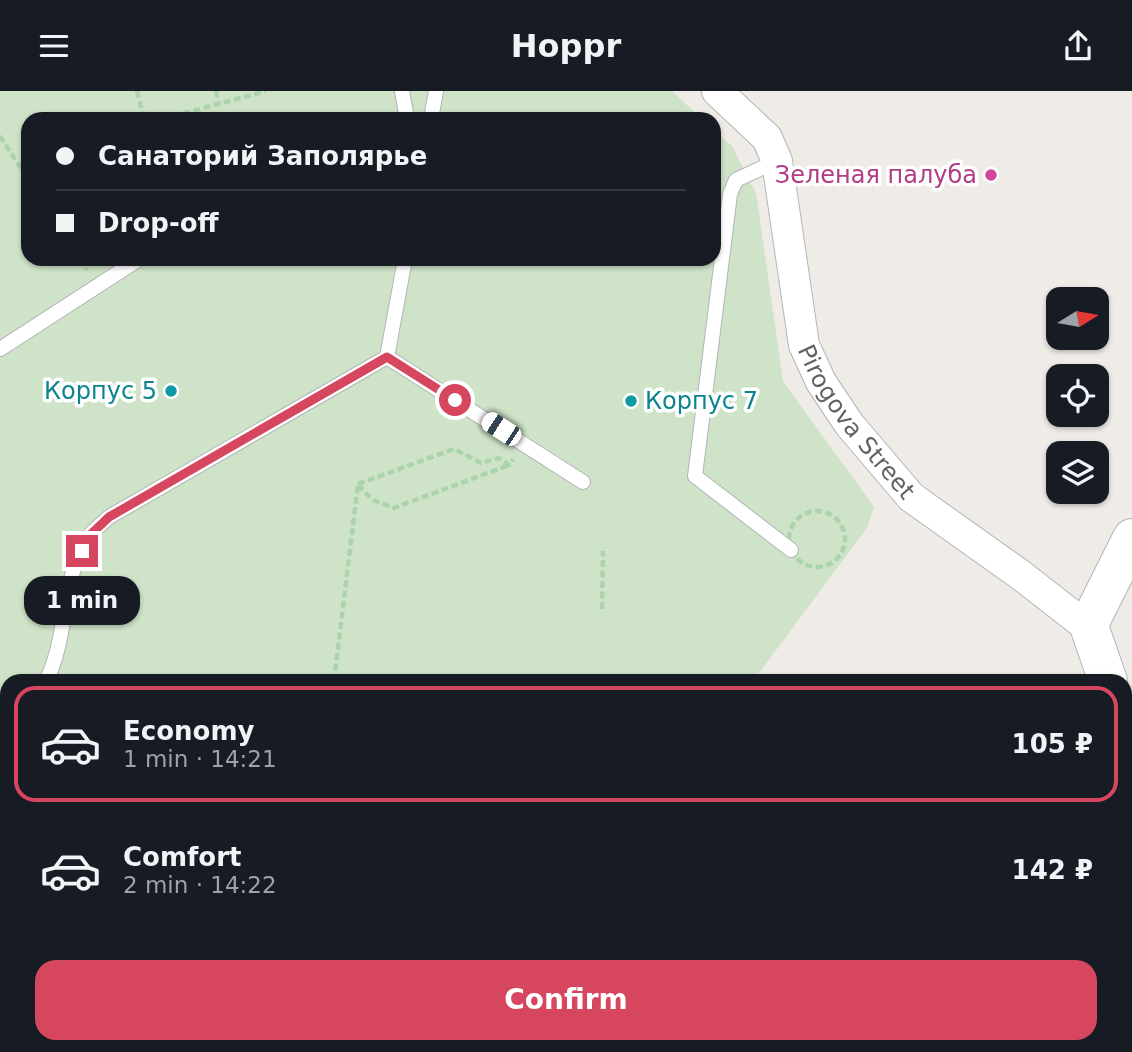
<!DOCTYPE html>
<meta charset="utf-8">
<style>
:root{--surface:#171b24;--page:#242831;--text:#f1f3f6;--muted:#9ea1a6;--line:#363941;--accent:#d6465f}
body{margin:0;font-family:"DejaVu Sans",sans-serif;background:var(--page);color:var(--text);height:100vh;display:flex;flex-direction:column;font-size:26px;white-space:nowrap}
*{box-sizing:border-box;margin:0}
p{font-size:23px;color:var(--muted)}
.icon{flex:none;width:38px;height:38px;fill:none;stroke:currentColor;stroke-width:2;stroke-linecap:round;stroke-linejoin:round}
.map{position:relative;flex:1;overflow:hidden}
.panel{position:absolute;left:0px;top:583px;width:1132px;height:380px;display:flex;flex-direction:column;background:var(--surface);border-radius:21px 21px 0 0;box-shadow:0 2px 5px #0004}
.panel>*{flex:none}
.top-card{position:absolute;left:21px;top:21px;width:700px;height:154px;border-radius:21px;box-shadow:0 2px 5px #0004;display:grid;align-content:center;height:154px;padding:0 35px;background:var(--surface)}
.needle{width:46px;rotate:79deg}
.fabs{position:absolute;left:1046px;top:196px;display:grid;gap:14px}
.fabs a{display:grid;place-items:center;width:63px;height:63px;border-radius:14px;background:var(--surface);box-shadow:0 2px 5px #0004;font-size:35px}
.end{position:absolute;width:32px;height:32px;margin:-16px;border:9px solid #d6465f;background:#fff;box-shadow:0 0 0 4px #fff}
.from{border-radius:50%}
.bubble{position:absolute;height:49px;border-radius:21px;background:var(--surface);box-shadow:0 2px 5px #0004;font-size:23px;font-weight:600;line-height:49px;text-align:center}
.car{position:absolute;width:21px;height:42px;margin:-21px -10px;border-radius:9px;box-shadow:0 0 5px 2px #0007;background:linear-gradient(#fff 24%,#345 0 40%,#fff 0 76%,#345 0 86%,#fff 0)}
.top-card b{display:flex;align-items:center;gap:24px;height:66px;font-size:26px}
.top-card b+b{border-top:2px solid var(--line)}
.top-card i{width:18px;height:18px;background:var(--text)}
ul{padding:12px 0 0;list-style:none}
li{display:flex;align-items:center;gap:21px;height:116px;margin:0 14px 10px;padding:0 21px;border:4px solid transparent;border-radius:21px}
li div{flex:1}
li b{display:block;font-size:26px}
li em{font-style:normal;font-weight:600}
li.selected{border-color:var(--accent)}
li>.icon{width:63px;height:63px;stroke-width:1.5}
.button{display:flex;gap:14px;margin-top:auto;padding:14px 35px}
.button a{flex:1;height:80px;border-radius:21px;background:var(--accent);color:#fff;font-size:28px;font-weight:600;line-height:80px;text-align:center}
header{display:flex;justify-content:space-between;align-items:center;height:91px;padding:0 35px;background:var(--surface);font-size:32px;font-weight:600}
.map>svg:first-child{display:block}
.green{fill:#cee3c7}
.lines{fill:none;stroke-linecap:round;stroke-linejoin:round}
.lane-casing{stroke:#b2b5b7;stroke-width:16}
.street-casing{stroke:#b2b5b7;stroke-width:32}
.secondary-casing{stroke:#b1b5b8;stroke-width:40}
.path{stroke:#abd4ac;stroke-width:4.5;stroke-dasharray:7 3.5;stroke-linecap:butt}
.lane{stroke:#fff;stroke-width:14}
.street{stroke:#fff;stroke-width:30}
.secondary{stroke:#fff;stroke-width:38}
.route{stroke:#d6465f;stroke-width:9}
.hotel-dot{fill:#d1479c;stroke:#fff;stroke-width:2.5}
.culture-dot{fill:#0f9aa8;stroke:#fff;stroke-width:2.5}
.labels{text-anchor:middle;stroke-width:7;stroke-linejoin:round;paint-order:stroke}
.hotel-label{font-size:24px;fill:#b23c85;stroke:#fff;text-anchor:end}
.culture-label{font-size:24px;fill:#0d838f;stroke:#fff;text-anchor:end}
.street-label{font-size:24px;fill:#5e6365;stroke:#fff}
</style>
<header><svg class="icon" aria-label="menu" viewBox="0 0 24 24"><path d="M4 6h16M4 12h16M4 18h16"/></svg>Hoppr<svg class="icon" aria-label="share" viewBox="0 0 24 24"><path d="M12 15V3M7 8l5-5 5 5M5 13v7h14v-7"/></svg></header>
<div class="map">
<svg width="1132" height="961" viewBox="0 0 1132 961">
<rect width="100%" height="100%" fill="#efebe7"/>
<!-- green -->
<path class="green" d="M 0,0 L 672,0 L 702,28 L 28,28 L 28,168 L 714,168 L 714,39 L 732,55 L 756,102 L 783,290 L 874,416 L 867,437 L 753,590 L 7,590 L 7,822 L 0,829 Z"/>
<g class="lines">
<defs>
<path id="lane" d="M 402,0 L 407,28
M 431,28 L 436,0
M 777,70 L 736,89 L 730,103 L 695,385 L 791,459
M 0,258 L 139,168
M 387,266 L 405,168
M 46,590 C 68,549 63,477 89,445 C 95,438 103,432 109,426 L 387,266 L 583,391
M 0,626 L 7,622
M 0,858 L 7,856"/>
<g id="street">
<path id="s1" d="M 717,0 L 767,47 L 777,70 L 804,254 L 821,291 L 849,333 L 911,406 L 1022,485 L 1090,538"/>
<path d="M 241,956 L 243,961"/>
</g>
<path id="secondary" d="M 1108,590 L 1090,538 L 1091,529 L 1132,447
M 1067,961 L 1068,956"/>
</defs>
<!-- lane casing -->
<use href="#lane" class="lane-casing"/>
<!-- street casing -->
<use href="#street" class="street-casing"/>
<!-- secondary casing -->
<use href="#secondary" class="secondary-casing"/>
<!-- path -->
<path class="path" d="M 137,0 L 144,28
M 216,0 L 219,13
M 163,28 L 266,0
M 372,28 L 388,25
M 0,45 L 28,88
M 80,168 L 87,179
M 358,393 L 454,358 L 481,372 L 499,367 L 509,374 L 513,368
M 358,394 L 373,409 L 394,417 L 509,374
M789 448a28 28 0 1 1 56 0a28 28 0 1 1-56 0Z
M 602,518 L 603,460
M 334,590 L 358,393
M 969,961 L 977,956"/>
<!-- lane -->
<use href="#lane" class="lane"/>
<!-- street -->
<use href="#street" class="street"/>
<!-- secondary -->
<use href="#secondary" class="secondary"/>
</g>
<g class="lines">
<!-- route -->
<path class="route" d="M 82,460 L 88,446 L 109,426 L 387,266 L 455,309"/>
</g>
<!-- markers -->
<circle class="hotel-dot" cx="991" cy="84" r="7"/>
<g class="culture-dot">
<circle cx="171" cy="300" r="7"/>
<circle cx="631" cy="310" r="7"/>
</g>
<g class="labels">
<!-- hotel labels -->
<g class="hotel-label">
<text x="977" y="92">Зеленая палуба</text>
</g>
<!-- culture labels -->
<g class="culture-label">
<text x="157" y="308">Корпус 5</text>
<text x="645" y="318" text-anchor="start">Корпус 7</text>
</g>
<!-- street labels -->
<g class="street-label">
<text dy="8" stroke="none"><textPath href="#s1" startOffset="373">Pirogova Street</textPath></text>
</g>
</g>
</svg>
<div class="fabs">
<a><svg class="needle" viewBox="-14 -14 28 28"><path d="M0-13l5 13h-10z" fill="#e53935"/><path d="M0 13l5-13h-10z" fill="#9ea1a6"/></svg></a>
<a><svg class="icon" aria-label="locate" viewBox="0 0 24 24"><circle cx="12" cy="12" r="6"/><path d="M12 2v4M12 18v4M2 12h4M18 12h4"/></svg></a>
<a><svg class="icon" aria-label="layers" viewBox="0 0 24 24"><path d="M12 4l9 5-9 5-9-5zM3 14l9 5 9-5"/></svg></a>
</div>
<i class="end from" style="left:455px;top:309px"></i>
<i class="end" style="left:82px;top:460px"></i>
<div class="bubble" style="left:24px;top:485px;width:116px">1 min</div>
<i class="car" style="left:501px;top:338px;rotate:303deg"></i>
<div class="top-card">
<b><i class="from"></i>Санаторий Заполярье</b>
<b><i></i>Drop-off</b>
</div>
<section class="panel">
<ul>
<li class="selected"><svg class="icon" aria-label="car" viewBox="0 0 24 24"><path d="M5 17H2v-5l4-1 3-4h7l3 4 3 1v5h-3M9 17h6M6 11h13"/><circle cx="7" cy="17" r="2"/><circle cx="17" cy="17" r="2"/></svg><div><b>Economy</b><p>1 min · 14:21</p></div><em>105 ₽</em></li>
<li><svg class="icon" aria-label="car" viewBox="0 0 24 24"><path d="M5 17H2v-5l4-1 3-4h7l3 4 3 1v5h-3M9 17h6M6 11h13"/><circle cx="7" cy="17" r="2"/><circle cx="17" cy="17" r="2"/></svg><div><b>Comfort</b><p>2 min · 14:22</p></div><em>142 ₽</em></li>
</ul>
<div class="button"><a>Confirm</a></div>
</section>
</div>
